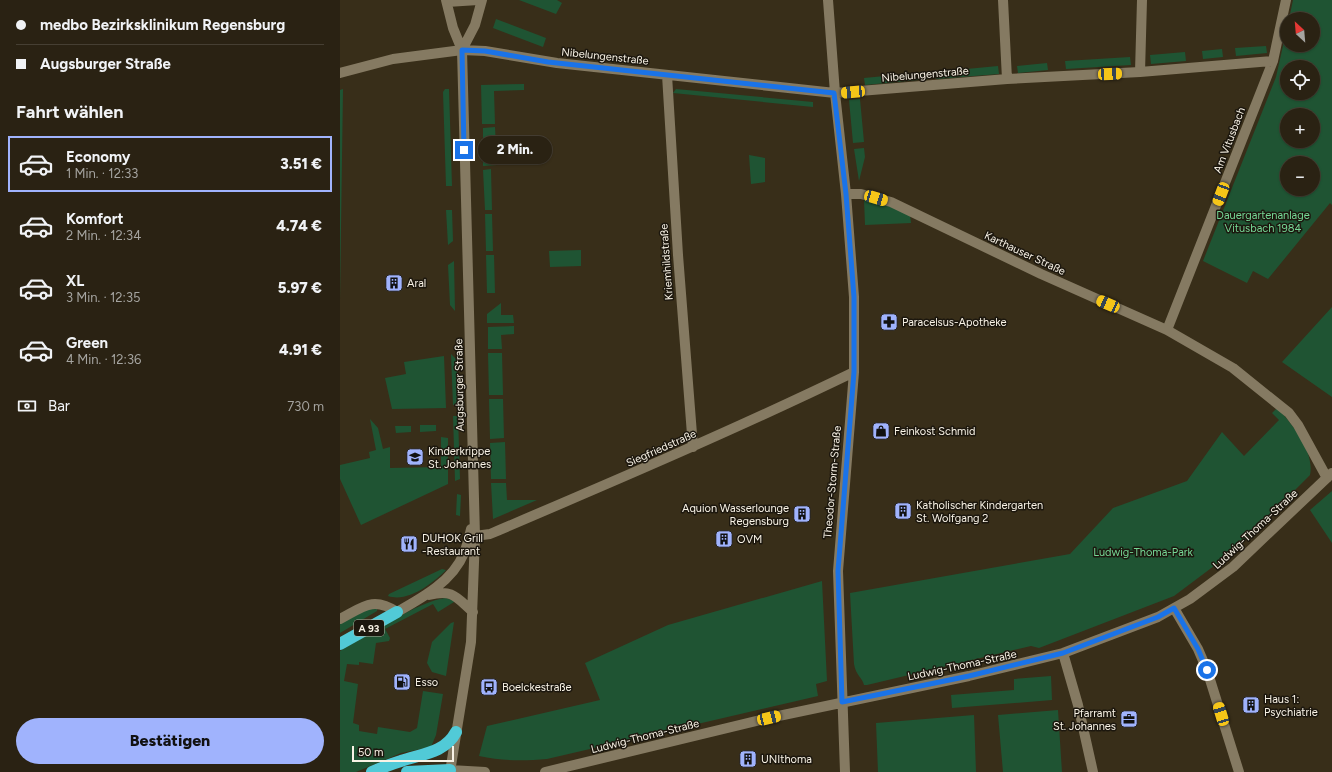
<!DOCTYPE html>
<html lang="de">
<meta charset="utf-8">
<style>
:root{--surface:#2a2213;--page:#362f21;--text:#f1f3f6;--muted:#a5a4a0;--line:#463f33;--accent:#a0b3fd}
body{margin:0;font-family:Figtree,sans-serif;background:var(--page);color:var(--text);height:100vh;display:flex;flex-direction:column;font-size:15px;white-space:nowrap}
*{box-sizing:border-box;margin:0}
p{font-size:13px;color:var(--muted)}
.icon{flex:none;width:22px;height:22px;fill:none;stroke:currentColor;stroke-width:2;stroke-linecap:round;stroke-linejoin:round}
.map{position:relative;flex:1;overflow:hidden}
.details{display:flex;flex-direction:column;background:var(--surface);width:340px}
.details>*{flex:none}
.top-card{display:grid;align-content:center;height:88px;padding:0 16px;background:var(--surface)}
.needle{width:26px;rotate:334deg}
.fabs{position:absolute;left:940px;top:12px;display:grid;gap:8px}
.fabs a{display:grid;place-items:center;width:40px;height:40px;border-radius:50%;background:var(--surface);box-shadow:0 1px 3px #0004,0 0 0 1px var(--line);font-size:20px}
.scale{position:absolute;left:12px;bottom:10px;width:102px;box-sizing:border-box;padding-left:4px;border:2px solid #f9f3e6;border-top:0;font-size:11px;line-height:14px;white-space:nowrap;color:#f9f3e6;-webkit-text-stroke:3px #1c170e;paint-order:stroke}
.end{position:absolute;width:18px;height:18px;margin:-9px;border:5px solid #1a73e8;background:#fff;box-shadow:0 0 0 2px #fff}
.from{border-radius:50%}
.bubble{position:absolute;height:28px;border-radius:14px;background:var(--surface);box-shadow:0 1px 3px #0004,0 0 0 1px var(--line);font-size:13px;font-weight:800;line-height:28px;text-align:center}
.car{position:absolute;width:12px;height:24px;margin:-12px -6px;border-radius:5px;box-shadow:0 0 3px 1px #0007;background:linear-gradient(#f5c518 24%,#345 0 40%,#f5c518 0 76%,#345 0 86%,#f5c518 0)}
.top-card b{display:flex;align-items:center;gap:14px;height:38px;font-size:15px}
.top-card b+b{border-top:1px solid var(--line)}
.top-card i{width:10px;height:10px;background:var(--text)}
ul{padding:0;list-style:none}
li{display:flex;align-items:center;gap:12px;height:56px;margin:0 8px 6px;padding:0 8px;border:2px solid transparent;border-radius:0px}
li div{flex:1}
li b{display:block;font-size:15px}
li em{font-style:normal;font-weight:800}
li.active{border-color:var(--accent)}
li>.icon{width:36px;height:36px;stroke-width:1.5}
h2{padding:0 16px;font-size:18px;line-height:48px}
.pay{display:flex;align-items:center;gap:10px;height:44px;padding:0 16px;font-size:15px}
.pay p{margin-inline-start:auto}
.cta{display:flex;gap:8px;margin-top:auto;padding:8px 16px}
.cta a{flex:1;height:46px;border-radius:24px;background:var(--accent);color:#111;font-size:16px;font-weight:800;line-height:46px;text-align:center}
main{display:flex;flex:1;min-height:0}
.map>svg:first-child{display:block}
.green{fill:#1f5433;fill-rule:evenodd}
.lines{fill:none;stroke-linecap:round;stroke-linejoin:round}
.minor{stroke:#857a62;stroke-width:10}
.highway{stroke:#51cad7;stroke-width:12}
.route{stroke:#1a73e8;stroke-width:5}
.labels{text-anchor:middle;stroke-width:3;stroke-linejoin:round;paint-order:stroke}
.shield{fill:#1c170e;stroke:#b7b1a5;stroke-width:1}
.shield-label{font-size:10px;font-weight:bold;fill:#f9f3e6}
.street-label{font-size:11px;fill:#f9f3e6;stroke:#1c170e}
.park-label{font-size:11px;fill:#76d896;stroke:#1c170e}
.poi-label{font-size:11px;fill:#f9f3e6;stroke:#1c170e;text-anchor:start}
</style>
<main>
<section class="details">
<div class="top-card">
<b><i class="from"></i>medbo Bezirksklinikum Regensburg</b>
<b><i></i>Augsburger Straße</b>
</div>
<h2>Fahrt wählen</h2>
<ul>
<li class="active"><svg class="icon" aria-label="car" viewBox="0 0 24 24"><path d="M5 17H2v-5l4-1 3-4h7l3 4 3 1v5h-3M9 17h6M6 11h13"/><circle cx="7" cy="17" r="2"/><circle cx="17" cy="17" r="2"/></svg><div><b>Economy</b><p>1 Min. · 12:33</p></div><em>3.51 €</em></li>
<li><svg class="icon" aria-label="car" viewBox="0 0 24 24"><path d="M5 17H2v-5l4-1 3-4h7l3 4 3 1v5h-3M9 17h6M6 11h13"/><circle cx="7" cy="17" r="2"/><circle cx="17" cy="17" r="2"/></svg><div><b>Komfort</b><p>2 Min. · 12:34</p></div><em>4.74 €</em></li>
<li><svg class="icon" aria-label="car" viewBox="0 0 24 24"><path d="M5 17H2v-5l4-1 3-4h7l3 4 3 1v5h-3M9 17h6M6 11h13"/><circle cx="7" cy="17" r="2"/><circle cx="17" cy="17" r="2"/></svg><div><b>XL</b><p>3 Min. · 12:35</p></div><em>5.97 €</em></li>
<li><svg class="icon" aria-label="car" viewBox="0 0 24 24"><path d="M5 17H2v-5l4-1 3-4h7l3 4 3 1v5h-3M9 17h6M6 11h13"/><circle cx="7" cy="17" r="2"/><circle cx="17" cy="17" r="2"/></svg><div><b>Green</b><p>4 Min. · 12:36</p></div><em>4.91 €</em></li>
</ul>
<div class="pay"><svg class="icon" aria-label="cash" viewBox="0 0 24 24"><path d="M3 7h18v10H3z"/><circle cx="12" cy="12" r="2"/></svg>Bar<p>730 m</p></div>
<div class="cta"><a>Bestätigen</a></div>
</section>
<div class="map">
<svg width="992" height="772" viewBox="0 0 992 772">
<rect width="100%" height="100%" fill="#382e19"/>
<!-- green -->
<path class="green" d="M 179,0 L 217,0 L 222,3 L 216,14 Z
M 953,0 L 992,0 L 992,205 L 990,203 L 928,279 L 913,271 L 907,283 L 863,261 L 936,77 L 947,28 L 947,45 L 973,45 L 973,19 L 949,19 ZM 947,67 L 973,67 L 973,93 L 947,93 ZM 947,115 L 973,115 L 973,141 L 947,141 ZM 947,163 L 973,163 L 973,189 L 947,189 Z
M 156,19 L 206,38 L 203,47 L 153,28 Z
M 926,46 L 927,53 L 896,56 L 895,48 Z
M 882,49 L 883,57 L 863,59 L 862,51 Z
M 845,52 L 846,61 L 811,64 L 810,55 Z
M 790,57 L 791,65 L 726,69 L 725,61 Z
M 707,63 L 708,70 L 678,73 L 677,66 Z
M 658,66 L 659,74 L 596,79 L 595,72 Z
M 587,72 L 588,79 L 525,85 L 524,78 Z
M 184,84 L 184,90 L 154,91 L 155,124 L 142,124 L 141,85 Z
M 3,89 L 0,299 L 0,90 Z
M 105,89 L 109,89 L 112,186 L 106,186 L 103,92 Z
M 336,89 L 473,102 L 473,107 L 333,93 Z
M 520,99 L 524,142 L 513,143 L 509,100 Z
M 155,127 L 157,165 L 143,166 L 143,128 Z
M 524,148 L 525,157 L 519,181 L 514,149 Z
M 409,155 L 425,158 L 425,182 L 411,184 Z
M 151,169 L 152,210 L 145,210 L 143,170 Z
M 524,199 L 549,206 L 570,215 L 571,223 L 525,225 Z
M 106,210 L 112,210 L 113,241 L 108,245 Z
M 145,214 L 152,214 L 153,251 L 146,251 Z
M 241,250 L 241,266 L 210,267 L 209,251 Z
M 146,255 L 154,255 L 155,293 L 147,293 Z
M 114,261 L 115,311 L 110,305 L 108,265 Z
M 161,303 L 161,315 L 173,315 L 174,323 L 147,323 L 147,314 Z
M 992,307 L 992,397 L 942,362 Z
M 174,326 L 174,334 L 161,335 L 162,349 L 148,349 L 148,327 Z
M 148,353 L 162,353 L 163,395 L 149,395 Z
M 111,354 L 117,360 L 118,405 L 113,405 Z
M 104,356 L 106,408 L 52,409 L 45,378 L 66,374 L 64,362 Z
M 149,399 L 163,399 L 164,438 L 150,439 Z
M 937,408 C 952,423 975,452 970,475 L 894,551 L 834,596 L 699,648 L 691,646 L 527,685 L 524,685 C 522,677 516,676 514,664 L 510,593 L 730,554 L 773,508 L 847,481 L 882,432 L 904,456 L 939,420 L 932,413 Z
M 113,416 L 118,416 L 120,479 L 115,481 Z
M 30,419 L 38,428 L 43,449 L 50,447 L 50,468 L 101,467 L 101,437 L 108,438 L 108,484 L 21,525 L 0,479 L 0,465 L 30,458 L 29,452 L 36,450 Z
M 80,425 L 96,425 L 96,431 L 80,432 Z
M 55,426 L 71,426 L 71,432 L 56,433 Z
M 165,442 L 166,479 L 151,479 L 150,443 Z
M 151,483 L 166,483 L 167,500 L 197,500 L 153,519 Z
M 992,491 L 992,543 L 970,510 Z
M 117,494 L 121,495 L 120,516 L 116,515 Z
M 102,569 L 106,570 C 93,583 68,603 48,596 L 49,594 Z
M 482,581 L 487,681 L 476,684 L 478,696 L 207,759 C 183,761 162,761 139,756 L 147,726 L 260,700 L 245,663 L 328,625 Z
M 106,598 L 114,601 L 114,602 L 98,612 L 93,604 L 45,629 L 50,638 L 49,641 L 36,643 L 33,664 L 19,662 L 19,665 L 7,664 L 4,681 L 18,684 L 13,723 L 19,725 L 19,731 L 37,734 L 38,727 L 70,732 L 77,728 L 83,691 L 103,694 L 96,735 L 91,747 L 61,753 L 16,772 L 0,772 L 0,651 C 25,637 80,600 106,598 Z
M 31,607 L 37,609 L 37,611 L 0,633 L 0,623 Z
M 114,622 L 106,676 L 92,672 L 87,663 L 92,642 L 111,623 Z
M 711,676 L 712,700 L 612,708 L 611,695 L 674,690 L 674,679 Z
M 718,710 L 722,772 L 663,772 L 658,715 Z
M 634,715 L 636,772 L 538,772 L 536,723 Z"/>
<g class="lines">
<!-- minor -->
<path class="minor" d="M 106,0 L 113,28 L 122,50
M 488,0 L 495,93 L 506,194 L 514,297 L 514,372 L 498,571 L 505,772
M 663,0 L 667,79
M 107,2 L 138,0
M 800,72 L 802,0
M 0,73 L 53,59 L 122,50 L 145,51 L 217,63 L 495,93 L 667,79 L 800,72 L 933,61
M 327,75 L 338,255 L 353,447
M 506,194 L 521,194 L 551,202 L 701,274 L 827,330 L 893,368 L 949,413 L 958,425 L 987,478
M 827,330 L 933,61 L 946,0
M 135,536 L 150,534 C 272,482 394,430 514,372
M 89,595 C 113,589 116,597 133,612
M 834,608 L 858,649 L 867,670 L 899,772
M 0,619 C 23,607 33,596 57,612 C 82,598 113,581 124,553 C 127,546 129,537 131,529
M 723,653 L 738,705 L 753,772
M 110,770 L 145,772
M 110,772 L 131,642 L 135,536 L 122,50 L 135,25 L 142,0
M 205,772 L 429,718 L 629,676 L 723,653 L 818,617 L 850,599 L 893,567 L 992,473"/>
<!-- highway -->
<path class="highway" d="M 0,644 L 57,612
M 32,772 C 41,768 51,764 61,761 C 81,754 105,753 116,732
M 67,772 L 110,770"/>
</g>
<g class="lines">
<!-- route -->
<path class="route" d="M 124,150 L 122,50 L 145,51 L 208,62 L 494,93 L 506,194 L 514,297 L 514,372 L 498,571 L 502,702 L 629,676 L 723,653 L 818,617 L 834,608 L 858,649 L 867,670"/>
</g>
<!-- icons -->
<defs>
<symbol id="building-square" viewBox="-11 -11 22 22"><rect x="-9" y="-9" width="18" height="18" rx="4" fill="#a0b3fd" stroke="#1c170e"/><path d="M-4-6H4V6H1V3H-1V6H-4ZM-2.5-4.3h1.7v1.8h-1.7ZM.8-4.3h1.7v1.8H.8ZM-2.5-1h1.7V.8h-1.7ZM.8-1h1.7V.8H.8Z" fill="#111"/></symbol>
<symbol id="pharmacy-square" viewBox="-11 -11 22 22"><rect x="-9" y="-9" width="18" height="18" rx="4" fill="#a0b3fd" stroke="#1c170e"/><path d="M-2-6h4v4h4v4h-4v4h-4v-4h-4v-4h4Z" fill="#111"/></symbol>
<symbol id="shop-square" viewBox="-11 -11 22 22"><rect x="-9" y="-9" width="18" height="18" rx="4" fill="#a0b3fd" stroke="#1c170e"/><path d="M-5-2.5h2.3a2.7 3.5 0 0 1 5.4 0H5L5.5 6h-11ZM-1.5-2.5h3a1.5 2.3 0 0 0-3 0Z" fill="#111"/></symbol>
<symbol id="school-square" viewBox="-11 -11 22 22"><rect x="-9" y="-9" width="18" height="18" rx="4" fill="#a0b3fd" stroke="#1c170e"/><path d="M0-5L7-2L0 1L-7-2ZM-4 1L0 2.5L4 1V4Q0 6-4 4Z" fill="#111"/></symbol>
<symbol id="restaurant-square" viewBox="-11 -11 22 22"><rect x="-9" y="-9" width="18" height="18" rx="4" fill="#a0b3fd" stroke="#1c170e"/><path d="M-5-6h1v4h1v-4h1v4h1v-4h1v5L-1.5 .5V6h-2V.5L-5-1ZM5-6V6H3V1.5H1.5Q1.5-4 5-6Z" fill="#111"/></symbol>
<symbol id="fuel-square" viewBox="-11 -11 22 22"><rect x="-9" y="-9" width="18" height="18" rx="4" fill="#a0b3fd" stroke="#1c170e"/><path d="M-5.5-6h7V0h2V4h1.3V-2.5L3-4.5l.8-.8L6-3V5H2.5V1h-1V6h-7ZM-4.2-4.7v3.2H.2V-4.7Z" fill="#111"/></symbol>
<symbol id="bus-square" viewBox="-11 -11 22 22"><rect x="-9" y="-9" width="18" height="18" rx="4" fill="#a0b3fd" stroke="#1c170e"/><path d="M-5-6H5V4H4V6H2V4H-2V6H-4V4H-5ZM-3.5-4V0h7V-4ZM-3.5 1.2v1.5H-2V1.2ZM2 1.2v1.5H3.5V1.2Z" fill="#111"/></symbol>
<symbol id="office-square" viewBox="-11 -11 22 22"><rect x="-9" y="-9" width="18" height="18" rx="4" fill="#a0b3fd" stroke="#1c170e"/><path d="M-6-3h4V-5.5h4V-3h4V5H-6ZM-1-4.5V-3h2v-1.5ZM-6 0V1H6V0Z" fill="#111"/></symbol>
</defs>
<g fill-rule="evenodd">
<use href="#building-square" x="44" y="273" width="20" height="20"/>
<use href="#pharmacy-square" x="539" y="312" width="20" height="20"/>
<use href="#shop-square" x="531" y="421" width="20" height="20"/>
<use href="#school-square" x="65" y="447" width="20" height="20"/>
<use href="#building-square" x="553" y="501" width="20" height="20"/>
<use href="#building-square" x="452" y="504" width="20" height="20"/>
<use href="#building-square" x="374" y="529" width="20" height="20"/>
<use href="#restaurant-square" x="59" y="534" width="20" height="20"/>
<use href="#fuel-square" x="52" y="672" width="20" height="20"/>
<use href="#bus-square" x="139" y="677" width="20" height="20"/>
<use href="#building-square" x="901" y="695" width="20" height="20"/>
<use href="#office-square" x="779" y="709" width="20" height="20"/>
<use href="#building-square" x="398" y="749" width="20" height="20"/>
</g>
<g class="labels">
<!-- shield labels -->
<rect class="shield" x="14" y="620" width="30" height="16" rx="3"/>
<g class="shield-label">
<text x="29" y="632">A 93</text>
</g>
<!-- street labels -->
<g class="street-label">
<text transform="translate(265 56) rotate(6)" y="4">Nibelungenstraße</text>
<text transform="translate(585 74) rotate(-5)" y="4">Nibelungenstraße</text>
<text transform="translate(889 140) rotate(-69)" y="4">Am Vitusbach</text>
<text transform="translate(685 253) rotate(25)" y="4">Karthauser Straße</text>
<text transform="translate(326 262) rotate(-94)" y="4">Kriemhildstraße</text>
<text transform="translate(119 385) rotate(-91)" y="4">Augsburger Straße</text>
<text transform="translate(321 448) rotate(-24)" y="4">Siegfriedstraße</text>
<text transform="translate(492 482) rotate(-85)" y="4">Theodor-Storm-Straße</text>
<text transform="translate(915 529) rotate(-43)" y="4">Ludwig-Thoma-Straße</text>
<text transform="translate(622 665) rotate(-12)" y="4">Ludwig-Thoma-Straße</text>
<text transform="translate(305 736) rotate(-14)" y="4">Ludwig-Thoma-Straße</text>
</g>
<!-- park labels -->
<g class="park-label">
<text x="923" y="219">Dauergartenanlage<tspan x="923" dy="13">Vitusbach 1984</tspan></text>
<text x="803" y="556">Ludwig-Thoma-Park</text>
</g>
<!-- poi labels -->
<g class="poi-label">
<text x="67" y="287">Aral</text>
<text x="562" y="326">Paracelsus-Apotheke</text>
<text x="554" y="435">Feinkost Schmid</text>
<text x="88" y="455">Kinderkrippe<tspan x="88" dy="13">St. Johannes</tspan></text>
<text x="576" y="509">Katholischer Kindergarten<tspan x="576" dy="13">St. Wolfgang 2</tspan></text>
<text x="449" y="512" text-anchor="end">Aquion Wasserlounge<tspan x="449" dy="13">Regensburg</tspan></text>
<text x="82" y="542">DUHOK Grill<tspan x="82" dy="13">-Restaurant</tspan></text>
<text x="397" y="543">OVM</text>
<text x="75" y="686">Esso</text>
<text x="162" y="691">Boelckestraße</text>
<text x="924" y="703">Haus 1:<tspan x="924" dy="13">Psychiatrie</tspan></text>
<text x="776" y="717" text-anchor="end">Pfarramt<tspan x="776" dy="13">St. Johannes</tspan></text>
<text x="421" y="763">UNIthoma</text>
</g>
</g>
</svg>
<div class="fabs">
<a><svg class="needle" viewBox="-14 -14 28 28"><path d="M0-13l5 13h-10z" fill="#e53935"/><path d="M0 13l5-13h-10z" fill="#a5a4a0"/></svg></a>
<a><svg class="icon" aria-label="locate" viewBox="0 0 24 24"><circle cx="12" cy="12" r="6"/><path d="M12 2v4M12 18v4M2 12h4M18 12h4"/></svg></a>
<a>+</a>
<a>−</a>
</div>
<div class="scale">50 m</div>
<i class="end from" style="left:867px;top:670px"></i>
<i class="end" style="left:124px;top:150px"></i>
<div class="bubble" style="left:138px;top:136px;width:74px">2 Min.</div>
<i class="car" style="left:770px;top:74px;rotate:87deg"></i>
<i class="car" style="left:513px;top:92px;rotate:265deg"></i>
<i class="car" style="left:881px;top:194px;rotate:201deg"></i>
<i class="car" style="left:536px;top:198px;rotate:106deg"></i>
<i class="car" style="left:768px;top:304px;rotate:294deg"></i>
<i class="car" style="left:881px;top:714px;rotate:343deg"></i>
<i class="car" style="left:429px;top:718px;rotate:77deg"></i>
</div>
</main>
